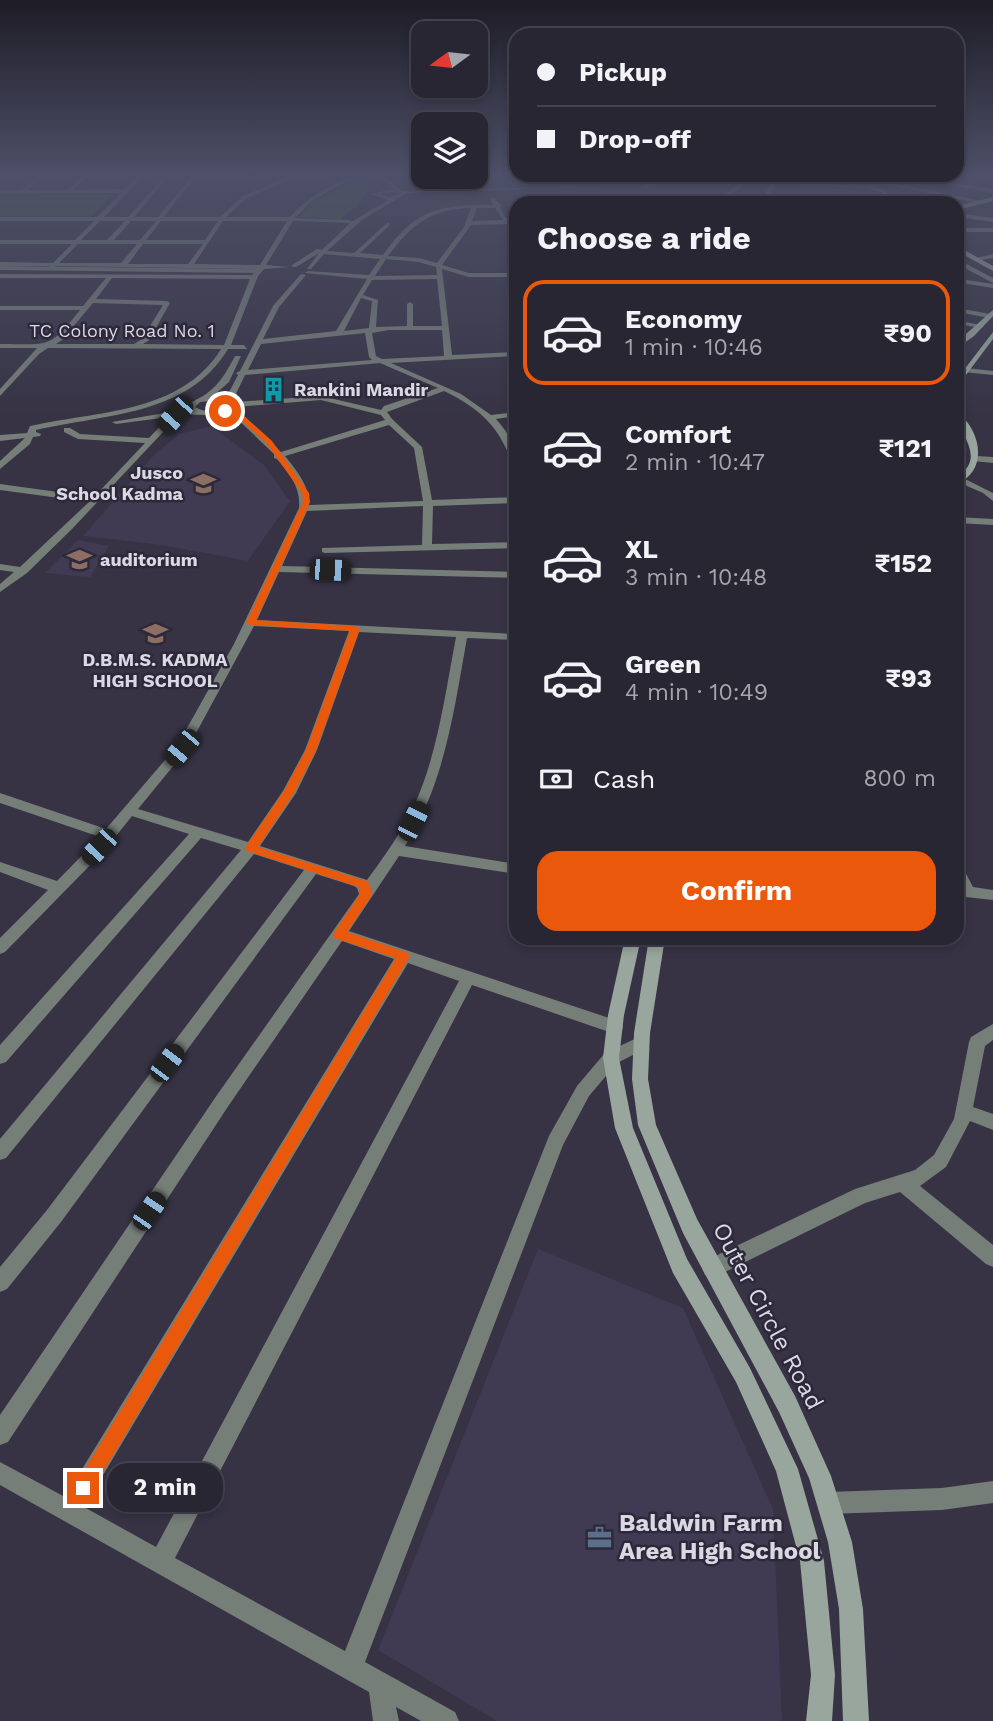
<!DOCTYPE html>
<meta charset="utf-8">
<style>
:root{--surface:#292634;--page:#312e3c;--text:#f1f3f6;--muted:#a5a5ac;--line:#45434f;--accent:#ea580c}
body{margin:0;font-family:"Work Sans",sans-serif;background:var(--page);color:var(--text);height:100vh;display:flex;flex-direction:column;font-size:26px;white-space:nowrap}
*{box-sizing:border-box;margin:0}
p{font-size:23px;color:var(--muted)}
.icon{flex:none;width:38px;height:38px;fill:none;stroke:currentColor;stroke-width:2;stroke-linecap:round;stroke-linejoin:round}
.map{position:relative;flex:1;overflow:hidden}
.sheet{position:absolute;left:509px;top:196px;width:455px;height:749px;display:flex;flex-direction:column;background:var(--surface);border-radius:21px;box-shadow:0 4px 10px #0003,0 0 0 2px var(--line)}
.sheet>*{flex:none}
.top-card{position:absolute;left:509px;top:28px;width:455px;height:154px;border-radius:21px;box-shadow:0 4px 10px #0003,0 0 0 2px var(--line);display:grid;align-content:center;height:154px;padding:0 28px;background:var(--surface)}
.needle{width:46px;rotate:255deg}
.fabs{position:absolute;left:411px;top:21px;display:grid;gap:14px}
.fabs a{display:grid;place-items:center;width:77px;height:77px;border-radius:14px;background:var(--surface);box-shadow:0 4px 10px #0003,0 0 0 2px var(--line);font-size:35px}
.end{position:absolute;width:32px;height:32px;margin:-16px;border:9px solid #ea580c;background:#fff;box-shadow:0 0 0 4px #fff}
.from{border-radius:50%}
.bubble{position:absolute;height:49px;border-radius:21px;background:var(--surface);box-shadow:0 4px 10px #0003,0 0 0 2px var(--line);font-size:23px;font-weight:700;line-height:49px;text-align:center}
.car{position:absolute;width:21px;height:42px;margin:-21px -10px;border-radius:9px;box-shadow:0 0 5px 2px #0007;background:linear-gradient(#222 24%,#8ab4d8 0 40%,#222 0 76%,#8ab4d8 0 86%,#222 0)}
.top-card b{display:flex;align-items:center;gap:24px;height:66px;font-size:26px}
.top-card b+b{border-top:2px solid var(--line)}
.top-card i{width:18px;height:18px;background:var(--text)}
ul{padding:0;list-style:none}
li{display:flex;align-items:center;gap:21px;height:105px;margin:0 14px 10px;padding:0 14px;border:4px solid transparent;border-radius:21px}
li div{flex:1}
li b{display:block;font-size:26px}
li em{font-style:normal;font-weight:700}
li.current{border-color:var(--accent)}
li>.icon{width:63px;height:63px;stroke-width:1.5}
h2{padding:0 28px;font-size:32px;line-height:84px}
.pay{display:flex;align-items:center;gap:18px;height:77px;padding:0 28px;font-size:26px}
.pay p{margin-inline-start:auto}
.primary-button{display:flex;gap:14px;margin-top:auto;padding:14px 28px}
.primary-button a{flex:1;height:80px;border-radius:21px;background:var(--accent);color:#fff;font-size:28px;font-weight:700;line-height:80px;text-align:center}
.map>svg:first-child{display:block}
.built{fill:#403a52}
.green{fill:#445b3c}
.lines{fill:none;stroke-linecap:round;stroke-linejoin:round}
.pedestrian{fill:#767e78;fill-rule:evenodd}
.minor{fill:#767e78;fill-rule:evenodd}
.secondary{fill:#99a69d;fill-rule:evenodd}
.route{fill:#ea580c}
.labels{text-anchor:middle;stroke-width:5;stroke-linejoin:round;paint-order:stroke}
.far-street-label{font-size:18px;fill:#dad8e3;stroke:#2d293a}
.far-poi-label{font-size:18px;font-weight:bold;fill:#dad8e3;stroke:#2d293a;text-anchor:start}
.near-street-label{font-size:24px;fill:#dad8e3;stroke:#2d293a}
.near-poi-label{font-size:24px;font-weight:bold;fill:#dad8e3;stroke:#2d293a;text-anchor:start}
</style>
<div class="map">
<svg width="993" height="1721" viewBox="0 0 993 1721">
<rect width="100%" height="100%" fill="#373345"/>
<!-- built -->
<path class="built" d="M 211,426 L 264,465 L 290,501 L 248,561 L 162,545 L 83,536 L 155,454 L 179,434 Z
M 78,540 L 109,546 L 90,577 L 45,573 Z
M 538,1249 L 683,1308 L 773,1509 L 782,1721 L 497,1721 L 378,1650 Z"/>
<!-- green -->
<path class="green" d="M 476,176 L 568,176 L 573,182 L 475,185 L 471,177 Z
M 362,178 L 369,188 L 357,206 L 340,219 L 299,217 L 313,201 Z
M 113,194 L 92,216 L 0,216 L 0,195 Z"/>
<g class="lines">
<!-- pedestrian -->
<path class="pedestrian" d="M 0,266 L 259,269 L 262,271 L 259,273 L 0,270 Z"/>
<!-- minor -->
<path class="minor" d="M 40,176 L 44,176 L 27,190 L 67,190 L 84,176 L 88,176 L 73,190 L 125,189 L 139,176 L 143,176 L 104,217 L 128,217 L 165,176 L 169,176 L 134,217 L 158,217 L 192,176 L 196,176 L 164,217 L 220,217 L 243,196 L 291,176 L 296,176 L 247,198 L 226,217 L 290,217 C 307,197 329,186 352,176 L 357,176 L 313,200 L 295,218 L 349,220 L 351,222 L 388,200 L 371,194 L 394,189 L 379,176 L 383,176 L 402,191 L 637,185 L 407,193 L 362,220 L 327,251 L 354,253 L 388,222 L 390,225 L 360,253 L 383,255 C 417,208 438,205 493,205 L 490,199 L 493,197 L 502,206 L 500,207 L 505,217 L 516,225 L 516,229 L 508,224 L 471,225 L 442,265 L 469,273 L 516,273 L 516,277 L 469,277 L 442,269 L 452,355 L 516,352 L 516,356 L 391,363 L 461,394 L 491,415 L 516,412 L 516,416 L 496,419 C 509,434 516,445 516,465 L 512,462 C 498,425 479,408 444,391 L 387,412 L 392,419 L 422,447 L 432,500 L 516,497 L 516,503 L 433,506 L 432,544 L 516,542 L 516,548 L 325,553 L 322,552 L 322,548 L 422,545 L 423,506 L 307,511 L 282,566 L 516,572 L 516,578 L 279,572 L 257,620 L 516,634 L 516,640 L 467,638 C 454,710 445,783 405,846 L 516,864 L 516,874 L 399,856 L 349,931 L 615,1020 L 621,1022 L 623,1027 L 621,1032 L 615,1034 L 472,985 L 175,1558 L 345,1651 L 549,1136 L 577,1086 L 605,1053 L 641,1036 L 647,1038 L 649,1043 L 647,1048 L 617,1063 L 589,1096 L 563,1145 L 365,1662 L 455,1712 L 459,1721 L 421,1721 L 396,1707 L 399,1721 L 373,1721 L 369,1692 L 0,1485 L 0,1462 L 65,1497 L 394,959 L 342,941 L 229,1105 L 8,1442 L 0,1445 L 0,1415 L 217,1095 L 359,894 L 357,888 L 354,886 L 316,874 L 61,1222 L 7,1289 L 0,1292 L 0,1267 L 47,1210 L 304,870 L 254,854 L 6,1158 L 0,1160 L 0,1139 L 241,850 L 201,838 L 6,1062 L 0,1064 L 0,1045 L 189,834 L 132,816 L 104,851 L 5,952 L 0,954 L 0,938 L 48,890 L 0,872 L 0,862 L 57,881 L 100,837 L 0,803 L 0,793 L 106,829 L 177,746 L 234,644 L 299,508 C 301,488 290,474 277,459 L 274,458 L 274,454 L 229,411 C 212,418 197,413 179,415 L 72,529 L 27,573 L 0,592 L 0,584 L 14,572 L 0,570 L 0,564 L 20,567 L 89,502 L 0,490 L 0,484 L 94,497 L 145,443 L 78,439 L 64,432 L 64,428 L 70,428 L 80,434 L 149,438 L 169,417 L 116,424 L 112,422 L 188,409 L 186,407 C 193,400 199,399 206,394 C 220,384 227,371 235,356 L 241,356 L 229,382 L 213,396 L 227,396 L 238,375 L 236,373 L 240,371 L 273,306 L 301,274 L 306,275 L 279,307 L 263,339 L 336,331 L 367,279 L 305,273 L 308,271 L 369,275 L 380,259 L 324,254 L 311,269 L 307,269 L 319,253 L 296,267 L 292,267 L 292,265 L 317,249 L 322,250 L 350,223 L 293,221 L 266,265 L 289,267 L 264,269 L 258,276 L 231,345 L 244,345 L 247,349 L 228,349 C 188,416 105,414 36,430 L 36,432 L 41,434 L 40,436 L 33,437 L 30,444 L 0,469 L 0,461 L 25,438 L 0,441 L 0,435 L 27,433 L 30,426 C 96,411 181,414 221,349 L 48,348 L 39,354 L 0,396 L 0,389 L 37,348 L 0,348 L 0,344 C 50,344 48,350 80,310 L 0,310 L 0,306 L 83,306 L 106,278 L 0,278 L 0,274 L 252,275 L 257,269 L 56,266 L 52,269 L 49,266 L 0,266 L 0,262 L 53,263 L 72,244 L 0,244 L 0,240 L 75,240 L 94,221 L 0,221 L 0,217 L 97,217 L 122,193 L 0,194 L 0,190 L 21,190 ZM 393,192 L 400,194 L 389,197 L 380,194 ZM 471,208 L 464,227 L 437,263 L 419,258 L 388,256 C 412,224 431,209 471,208 ZM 477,208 L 495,208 L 503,220 L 472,221 ZM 100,221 L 125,221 L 107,240 L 81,240 ZM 131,221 L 156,221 L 140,240 L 114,240 ZM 161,221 L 218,221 L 205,240 L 146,240 ZM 223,221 L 287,221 L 260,265 L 194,264 ZM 78,244 L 137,244 L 121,263 L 59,263 ZM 143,244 L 203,244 L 188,264 L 128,264 ZM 386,259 L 418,262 L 436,267 L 437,275 L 375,276 ZM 112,278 L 250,279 L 224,345 L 143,344 L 149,340 L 170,303 L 167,301 L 96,299 ZM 437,279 L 442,326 L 413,326 L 413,304 L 410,302 L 407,304 L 407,326 L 376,327 L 378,300 L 363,295 L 372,280 ZM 361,298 L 372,301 L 369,328 L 344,331 ZM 93,303 L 163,305 L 142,339 L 134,344 L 56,344 L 62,340 ZM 389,330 L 442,330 L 444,356 L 382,359 L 376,356 L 372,333 ZM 365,333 L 369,357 L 372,360 L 248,370 L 261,344 ZM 380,363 L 438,388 L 384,406 L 381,410 L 321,396 L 235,402 L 233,400 L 245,375 ZM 222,400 L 228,405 C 217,411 206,414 195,407 L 200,402 ZM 321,400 L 381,415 L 385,420 L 281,452 L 235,407 ZM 389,425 L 414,448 L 423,501 L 309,505 C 310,486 296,470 285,456 ZM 254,626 L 349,631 L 305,750 L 283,791 L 248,842 L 138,809 L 188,748 ZM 359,632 L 456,637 C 445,694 438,753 414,806 C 401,833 384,857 367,880 L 260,846 L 296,793 L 317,750 ZM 408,963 L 459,981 L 156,1547 L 84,1507 Z
M 657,176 L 662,176 L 646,188 L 642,188 Z
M 685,176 L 745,178 L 749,177 L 751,179 L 773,180 L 779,178 L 781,179 L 780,181 L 867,186 L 901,176 L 889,182 L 987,202 L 984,204 L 883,184 L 874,187 L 887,191 L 888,203 L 882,203 L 882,192 L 869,189 L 775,183 L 768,203 L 762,203 L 770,183 L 748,182 L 720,203 L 714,203 L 742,181 Z
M 905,176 L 993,189 L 993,193 L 907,177 Z
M 649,194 L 651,197 L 520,203 L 523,201 Z
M 957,213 L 993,218 L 993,222 L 957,217 Z
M 957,228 L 993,228 L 993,232 L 957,232 Z
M 993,254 L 993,258 L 975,261 L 972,259 Z
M 957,259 L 993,278 L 993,283 L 957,264 Z
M 960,279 L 993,284 L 993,288 L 962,283 L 957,287 L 957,280 Z
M 516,281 L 516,294 L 513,292 L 513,283 Z
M 957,308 L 990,314 L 993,317 L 990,318 L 957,312 Z
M 957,320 L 984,326 L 981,328 L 957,324 Z
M 966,368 L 993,371 L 993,375 L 963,372 L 962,370 Z
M 976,456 L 993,457 L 993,463 L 973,461 L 973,457 Z
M 961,477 L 993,493 L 993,501 L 983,493 L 958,482 L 958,478 Z
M 957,517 L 993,519 L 993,525 L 957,523 Z
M 957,575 L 961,576 L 966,586 L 957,593 Z
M 957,865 L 962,866 L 973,887 L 993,890 L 993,900 L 957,896 Z
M 993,1024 L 993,1040 L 985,1046 L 973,1107 L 993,1114 L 993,1130 L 970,1121 L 946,1167 L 920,1186 L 993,1245 L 993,1267 L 986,1264 L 900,1192 L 865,1203 L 719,1275 L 712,1278 L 705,1275 L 702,1268 L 705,1261 L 855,1189 L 915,1170 L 934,1155 L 954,1119 L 969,1042 L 971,1037 Z
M 993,1481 L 993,1503 L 942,1510 L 828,1514 L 820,1511 L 817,1503 L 820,1495 L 828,1492 L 942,1488 Z"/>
<!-- secondary -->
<path class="secondary" d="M 993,197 L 993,201 L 957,210 L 957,206 Z
M 957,246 L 993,266 L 993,271 L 957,251 Z
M 993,310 L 993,316 L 974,336 L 957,348 L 957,342 Z
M 993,332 L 993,339 L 957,387 L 957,379 Z
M 957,412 C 981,430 989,470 957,484 L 957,477 C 988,456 957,435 957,412 Z
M 957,426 L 961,428 C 967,442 970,458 957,469 Z
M 625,938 L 641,938 L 624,1015 L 619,1058 L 633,1128 L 687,1259 L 750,1368 L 798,1469 L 824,1561 L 835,1675 L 832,1721 L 806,1721 L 811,1675 L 800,1561 L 776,1471 L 736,1382 L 673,1273 L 615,1128 L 603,1058 L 608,1015 Z
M 649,938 L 665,938 L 650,1033 L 648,1079 L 656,1125 L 697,1219 L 795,1396 L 831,1476 L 852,1542 L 863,1609 L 869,1721 L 843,1721 L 839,1609 L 828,1542 L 809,1478 L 779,1412 L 683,1233 L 638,1125 L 632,1079 L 634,1033 Z"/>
</g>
<!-- sky -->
<linearGradient id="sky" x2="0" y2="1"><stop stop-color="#1e1c26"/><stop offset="0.42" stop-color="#4d5068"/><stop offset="1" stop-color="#4d5068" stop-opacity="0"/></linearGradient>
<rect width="993" height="416" fill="url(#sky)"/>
<!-- route -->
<path class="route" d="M 228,406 L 233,406 L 272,441 L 309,493 L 310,502 L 304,516 L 256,620 L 355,626 L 360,629 L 316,750 L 294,793 L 258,847 L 369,882 L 372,895 L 347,932 L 408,953 L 410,956 L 90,1494 L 83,1497 L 77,1494 L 74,1488 L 77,1482 L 396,958 L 334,938 L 333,934 L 360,894 L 359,887 L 247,851 L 245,848 L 284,791 L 306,750 L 350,631 L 250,625 L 246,623 L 303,502 L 302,493 L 267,444 L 230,410 L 222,412 Z"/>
<!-- icons -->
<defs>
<symbol id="building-bare" viewBox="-9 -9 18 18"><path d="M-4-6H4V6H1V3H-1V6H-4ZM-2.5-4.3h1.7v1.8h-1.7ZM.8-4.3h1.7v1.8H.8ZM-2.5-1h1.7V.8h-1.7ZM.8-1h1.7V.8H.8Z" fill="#0f9aa8" stroke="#2d293a" stroke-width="2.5" paint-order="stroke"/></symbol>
<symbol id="school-bare" viewBox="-9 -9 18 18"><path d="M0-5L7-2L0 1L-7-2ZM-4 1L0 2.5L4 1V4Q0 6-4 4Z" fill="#8d6e63" stroke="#2d293a" stroke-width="2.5" paint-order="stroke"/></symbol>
<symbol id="office-bare" viewBox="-9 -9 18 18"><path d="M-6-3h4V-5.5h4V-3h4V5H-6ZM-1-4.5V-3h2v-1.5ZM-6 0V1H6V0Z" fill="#5c6f8a" stroke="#2d293a" stroke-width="2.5" paint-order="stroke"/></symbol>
</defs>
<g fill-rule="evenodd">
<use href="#building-bare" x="256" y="372" width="35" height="35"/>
<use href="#school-bare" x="186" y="466" width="35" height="35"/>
<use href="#school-bare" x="62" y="542" width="35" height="35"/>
<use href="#school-bare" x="138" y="616" width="35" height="35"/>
<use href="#office-bare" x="582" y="1520" width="35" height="35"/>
</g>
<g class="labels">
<!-- far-street labels -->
<g class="far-street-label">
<text x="122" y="337">TC Colony Road No. 1</text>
</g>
<!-- far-poi labels -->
<g class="far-poi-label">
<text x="294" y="396">Rankini Mandir</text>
<text x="183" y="479" text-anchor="end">Jusco<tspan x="183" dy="21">School Kadma</tspan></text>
<text x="100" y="566">auditorium</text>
<text x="155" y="666" text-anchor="middle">D.B.M.S. KADMA<tspan x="155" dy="21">HIGH SCHOOL</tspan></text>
</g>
<!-- near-street labels -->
<g class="near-street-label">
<text transform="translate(768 1316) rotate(62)" y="8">Outer Circle Road</text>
</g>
<!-- near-poi labels -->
<g class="near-poi-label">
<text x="619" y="1531">Baldwin Farm<tspan x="619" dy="28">Area High School</tspan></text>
</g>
</g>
</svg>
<div class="fabs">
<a><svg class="needle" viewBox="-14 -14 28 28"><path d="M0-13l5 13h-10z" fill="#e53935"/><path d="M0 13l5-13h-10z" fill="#a5a5ac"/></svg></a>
<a><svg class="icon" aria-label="layers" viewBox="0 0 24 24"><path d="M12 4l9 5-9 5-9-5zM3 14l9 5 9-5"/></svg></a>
</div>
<i class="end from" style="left:225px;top:411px"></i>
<i class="end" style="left:83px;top:1488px"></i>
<div class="bubble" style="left:107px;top:1463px;width:116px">2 min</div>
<i class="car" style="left:175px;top:415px;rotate:222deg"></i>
<i class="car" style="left:330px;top:570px;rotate:92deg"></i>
<i class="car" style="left:182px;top:748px;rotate:220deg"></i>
<i class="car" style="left:413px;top:821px;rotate:27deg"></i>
<i class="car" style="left:99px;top:847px;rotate:223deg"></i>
<i class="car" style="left:167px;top:1063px;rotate:37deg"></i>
<i class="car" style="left:149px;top:1211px;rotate:34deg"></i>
<div class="top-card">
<b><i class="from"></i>Pickup</b>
<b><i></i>Drop-off</b>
</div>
<section class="sheet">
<h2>Choose a ride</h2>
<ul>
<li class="current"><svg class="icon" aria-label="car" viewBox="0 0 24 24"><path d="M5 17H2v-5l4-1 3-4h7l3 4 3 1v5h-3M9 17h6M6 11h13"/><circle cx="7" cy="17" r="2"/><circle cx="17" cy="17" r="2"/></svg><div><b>Economy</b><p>1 min · 10:46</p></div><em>₹90</em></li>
<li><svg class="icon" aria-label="car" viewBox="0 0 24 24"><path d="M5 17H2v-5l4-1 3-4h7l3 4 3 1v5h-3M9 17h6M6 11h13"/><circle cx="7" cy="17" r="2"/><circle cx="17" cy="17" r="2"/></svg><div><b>Comfort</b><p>2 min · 10:47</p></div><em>₹121</em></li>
<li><svg class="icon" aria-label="car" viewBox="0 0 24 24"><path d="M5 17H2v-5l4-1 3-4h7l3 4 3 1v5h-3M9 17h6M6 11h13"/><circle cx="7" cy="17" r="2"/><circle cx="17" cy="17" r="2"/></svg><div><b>XL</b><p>3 min · 10:48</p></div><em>₹152</em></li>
<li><svg class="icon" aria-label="car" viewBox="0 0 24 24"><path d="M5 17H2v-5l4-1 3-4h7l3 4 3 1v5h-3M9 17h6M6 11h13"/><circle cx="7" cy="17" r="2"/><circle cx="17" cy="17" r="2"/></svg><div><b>Green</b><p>4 min · 10:49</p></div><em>₹93</em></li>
</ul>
<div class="pay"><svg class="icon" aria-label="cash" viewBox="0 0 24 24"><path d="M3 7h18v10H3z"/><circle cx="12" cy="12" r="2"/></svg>Cash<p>800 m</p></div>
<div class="primary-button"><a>Confirm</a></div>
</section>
</div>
